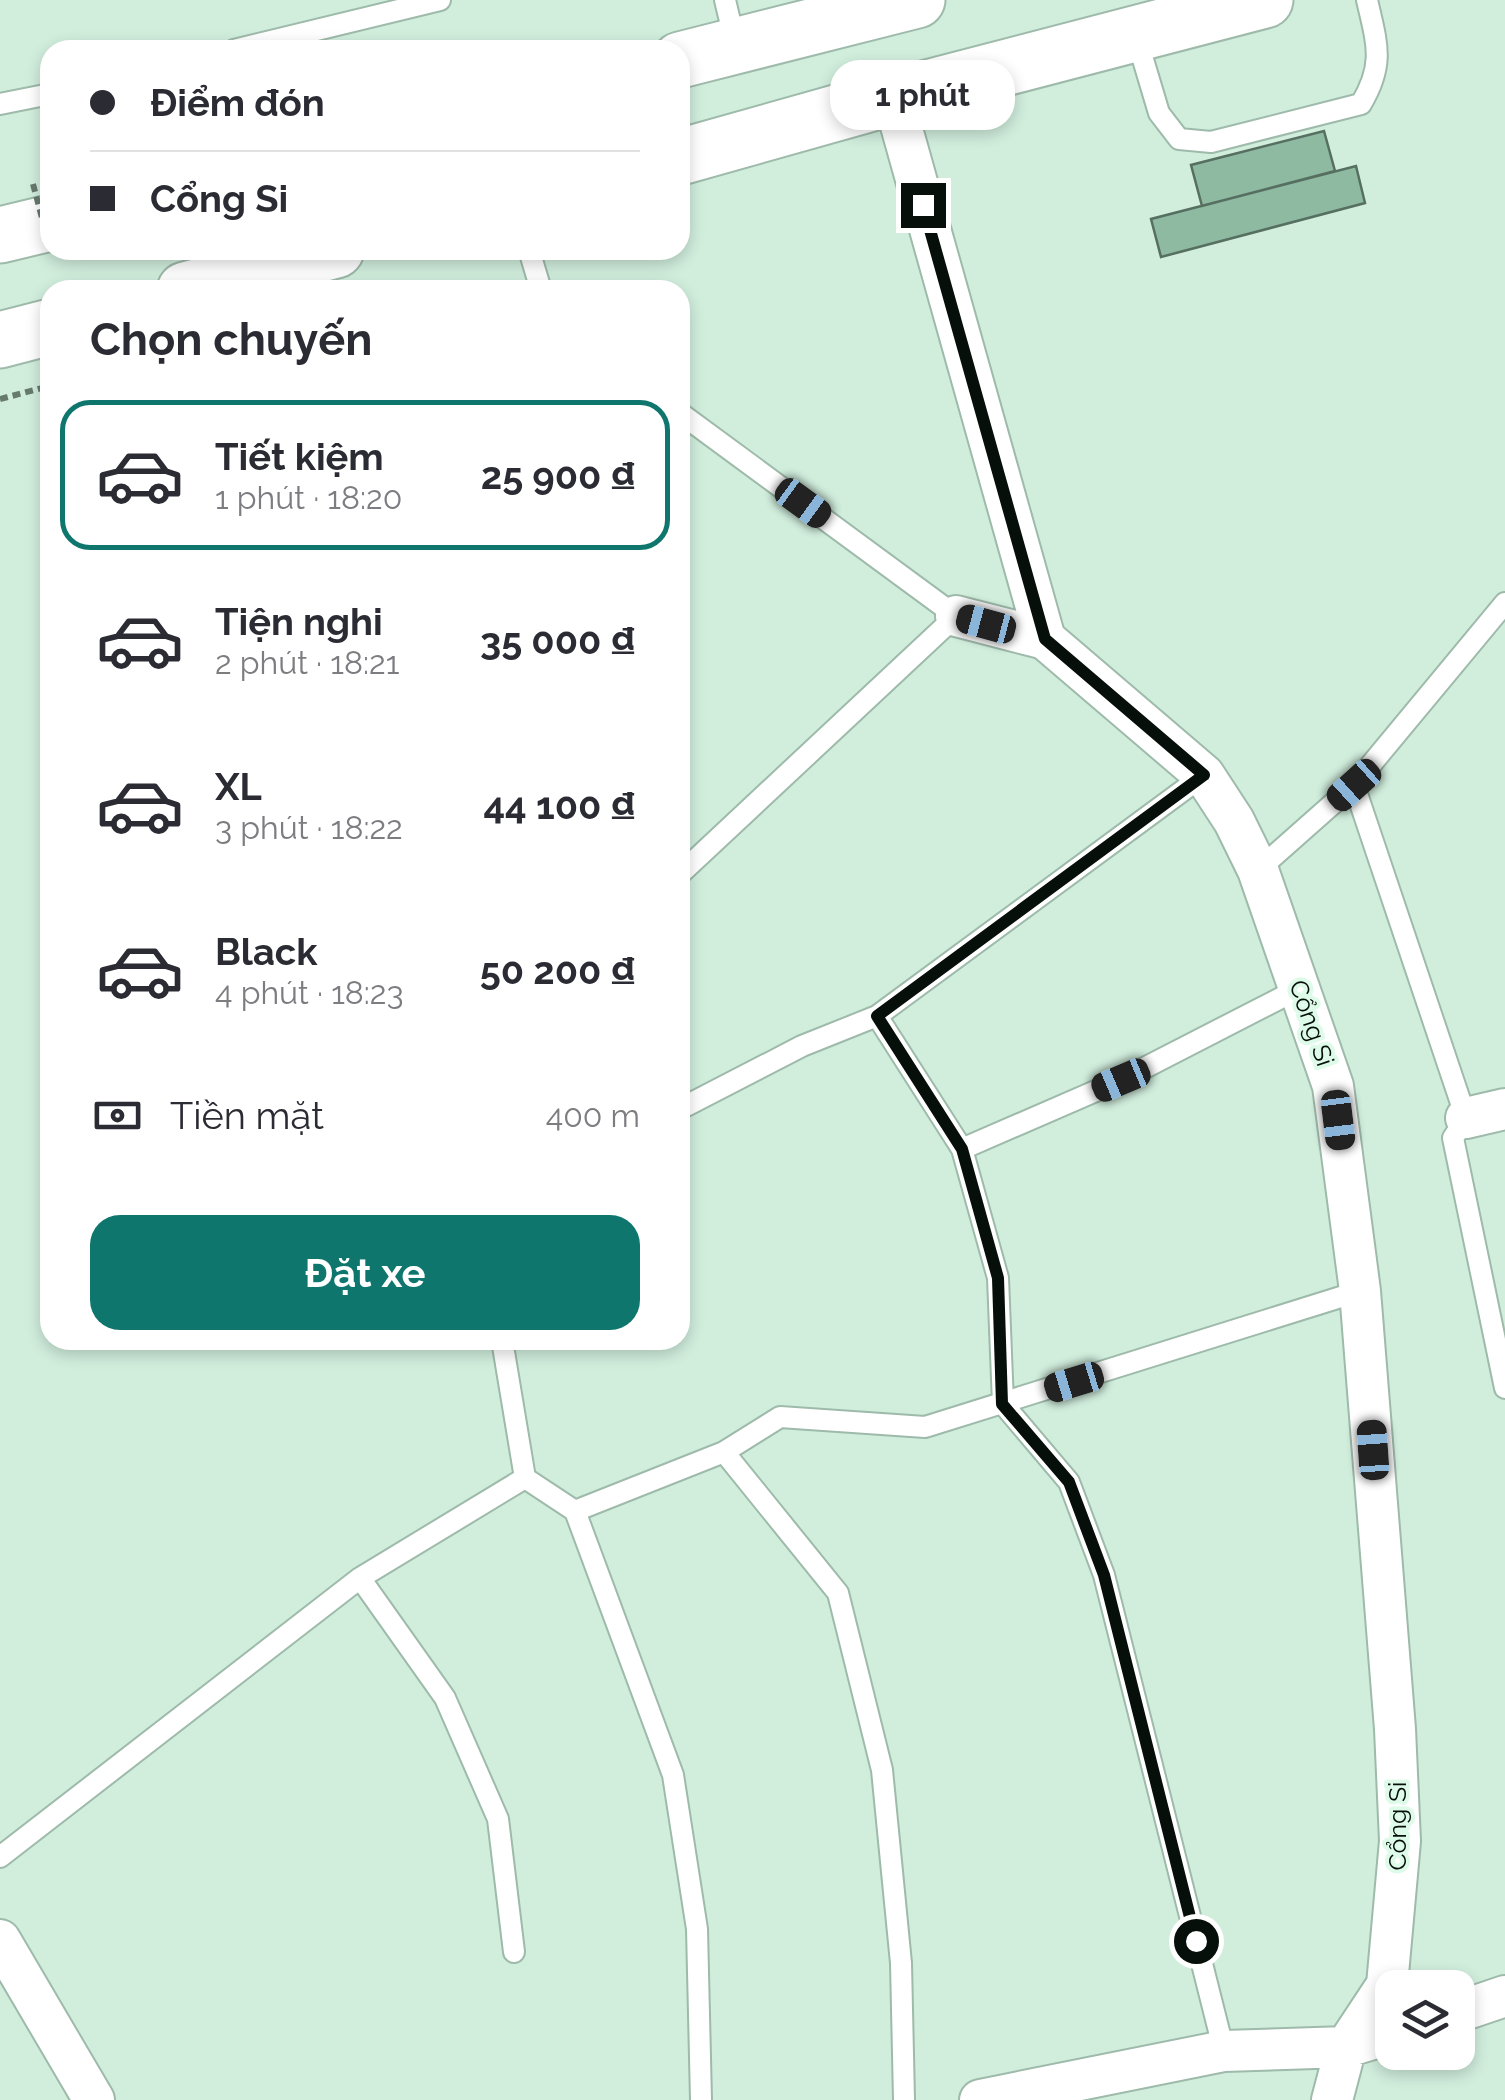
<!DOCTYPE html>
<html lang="vi">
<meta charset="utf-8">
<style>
:root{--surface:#fff;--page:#f2f2f3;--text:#2b2b33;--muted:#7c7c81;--line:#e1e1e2;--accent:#0f766e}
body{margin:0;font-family:Raleway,sans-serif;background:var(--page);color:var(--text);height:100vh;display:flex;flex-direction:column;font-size:38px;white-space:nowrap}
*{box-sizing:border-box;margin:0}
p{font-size:32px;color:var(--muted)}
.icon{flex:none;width:55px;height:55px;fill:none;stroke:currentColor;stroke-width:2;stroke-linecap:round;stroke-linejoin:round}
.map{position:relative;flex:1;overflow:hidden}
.details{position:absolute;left:40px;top:280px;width:650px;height:1070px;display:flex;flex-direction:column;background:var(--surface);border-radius:30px;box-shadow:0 5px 15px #0003}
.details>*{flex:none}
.hud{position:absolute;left:40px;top:40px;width:650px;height:220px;border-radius:30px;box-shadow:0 5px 15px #0003;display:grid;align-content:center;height:220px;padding:0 50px;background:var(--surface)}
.fabs{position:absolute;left:1375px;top:1970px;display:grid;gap:20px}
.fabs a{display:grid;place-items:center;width:100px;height:100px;border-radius:20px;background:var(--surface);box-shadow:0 5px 15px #0003;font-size:50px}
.end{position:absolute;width:45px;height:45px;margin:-22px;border:12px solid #060f09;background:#fff;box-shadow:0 0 0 5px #fff}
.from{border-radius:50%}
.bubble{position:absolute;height:70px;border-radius:30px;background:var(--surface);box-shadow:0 5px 15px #0003;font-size:32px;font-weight:700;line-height:70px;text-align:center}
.car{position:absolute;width:30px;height:60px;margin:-30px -15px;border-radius:12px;box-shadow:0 0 8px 2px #0007;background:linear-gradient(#222 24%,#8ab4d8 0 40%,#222 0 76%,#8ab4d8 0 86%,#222 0)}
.hud b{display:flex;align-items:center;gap:35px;height:95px;font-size:38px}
.hud b+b{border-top:2px solid var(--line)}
.hud i{width:25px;height:25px;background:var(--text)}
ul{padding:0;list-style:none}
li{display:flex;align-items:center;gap:30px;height:150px;margin:0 20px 15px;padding:0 30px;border:5px solid transparent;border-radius:30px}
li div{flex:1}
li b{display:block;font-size:38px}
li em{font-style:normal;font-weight:700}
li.active{border-color:var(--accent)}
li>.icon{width:90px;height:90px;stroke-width:1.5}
h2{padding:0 50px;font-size:45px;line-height:120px}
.pay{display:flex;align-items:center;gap:25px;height:110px;padding:0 50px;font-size:38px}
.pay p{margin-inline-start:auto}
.primary-button{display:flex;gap:20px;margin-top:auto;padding:20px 50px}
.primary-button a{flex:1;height:115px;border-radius:30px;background:var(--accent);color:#fff;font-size:40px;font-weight:700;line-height:115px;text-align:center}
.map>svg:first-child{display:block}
.building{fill:#8dbaa1;stroke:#566f61;stroke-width:2.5}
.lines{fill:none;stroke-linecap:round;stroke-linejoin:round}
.service-casing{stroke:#9ebaaa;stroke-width:24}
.minor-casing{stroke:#9ebaaa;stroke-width:44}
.primary-casing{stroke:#9ebaaa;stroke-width:59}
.path{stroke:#677a6e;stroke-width:6;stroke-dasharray:8 5;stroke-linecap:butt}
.service{stroke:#fff;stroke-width:20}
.minor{stroke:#fff;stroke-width:40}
.primary{stroke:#fff;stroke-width:55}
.path-bridge{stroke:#677a6e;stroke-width:6;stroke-dasharray:8 5;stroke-linecap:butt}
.route{stroke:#060f09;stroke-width:12}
.labels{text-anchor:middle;stroke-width:8;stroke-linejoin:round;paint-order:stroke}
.street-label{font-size:25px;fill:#060f09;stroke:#defbea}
</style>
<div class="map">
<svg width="1505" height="2100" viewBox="0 0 1505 2100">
<rect width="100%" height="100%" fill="#d1eedd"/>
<!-- building -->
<path class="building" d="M 1324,131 L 1335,171 L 1202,206 L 1191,165 Z
M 1356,166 L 1365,203 L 1161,257 L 1151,219 Z"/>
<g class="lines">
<defs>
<path id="service" d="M 725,0 L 735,42
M 1136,36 L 1159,113 L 1179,139 L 1211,142 L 1361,104 C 1385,64 1377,44 1367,0
M 234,50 L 440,0
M 0,104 L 50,94
M 529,250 L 541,290
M 680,413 L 956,616 L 680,874
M 1505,603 L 1354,785 L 1466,1118 L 1453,1138 L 1505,1388
M 1258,870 L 1354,785
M 877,1016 L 962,1149 L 998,1278 L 1003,1404 L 1069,1482 L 1104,1575 L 1224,2051
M 680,1109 L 802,1046 L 877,1016 L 1204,775
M 962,1149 L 1121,1080 L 1300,988
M 502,1340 L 525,1478
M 724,1452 L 838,1593 L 882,1770 L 901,1963 L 904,2100
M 575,1511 L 673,1775 L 697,1929 L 701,2100
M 360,1578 L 445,1698 L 498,1819 L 514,1952
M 0,1857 L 360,1578 L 525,1478 L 575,1511 L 724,1452 L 780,1417 L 925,1427 L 1360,1291"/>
<path id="minor" d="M 893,97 L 1045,639 L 1204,775 L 1234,821 L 1258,870 L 1333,1086 L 1360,1291 L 1395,1729 L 1400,1841 L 1387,1985 L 1346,2047 L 1224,2051 L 980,2100
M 956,616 L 1045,639
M 1466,1118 L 1505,1109
M 0,1940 L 94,2100
M 1458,2012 L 1505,1996
M 1332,2100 L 1346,2047 L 1392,2033"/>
<path id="primary" d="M 680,60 L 917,0
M 680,157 L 893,97 L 1265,0
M 0,235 L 50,223
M 185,290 L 336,250
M 0,340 L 50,327"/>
</defs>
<!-- service casing -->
<use href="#service" class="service-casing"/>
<!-- minor casing -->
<use href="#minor" class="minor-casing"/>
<!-- primary casing -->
<use href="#primary" class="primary-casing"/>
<!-- path -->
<path class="path" d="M 0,399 L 50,386"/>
<!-- service -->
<use href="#service" class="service"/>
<!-- minor -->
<use href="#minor" class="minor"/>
<!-- primary -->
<use href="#primary" class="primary"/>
<!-- path-bridge -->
<path class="path-bridge" d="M 33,184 L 50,248"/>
</g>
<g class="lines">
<!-- route -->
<path class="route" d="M 923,205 L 1045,639 L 1204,775 L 877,1016 L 962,1149 L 998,1278 L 1002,1404 L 1069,1482 L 1104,1575 L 1196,1941"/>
</g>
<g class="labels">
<!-- street labels -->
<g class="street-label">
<text transform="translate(1312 1023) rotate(71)" y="9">Cổng Si</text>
<text transform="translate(1397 1826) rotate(-90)" y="9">Cổng Si</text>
</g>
</g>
</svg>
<div class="fabs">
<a><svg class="icon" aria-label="layers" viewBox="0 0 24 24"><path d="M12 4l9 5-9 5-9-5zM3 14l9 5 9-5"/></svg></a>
</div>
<i class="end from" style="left:1196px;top:1941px"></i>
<i class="end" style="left:923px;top:205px"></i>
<div class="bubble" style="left:830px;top:60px;width:185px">1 phút</div>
<i class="car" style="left:803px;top:503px;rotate:126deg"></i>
<i class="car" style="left:986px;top:624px;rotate:285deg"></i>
<i class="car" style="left:1354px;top:785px;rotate:228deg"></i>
<i class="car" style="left:1121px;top:1080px;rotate:247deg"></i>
<i class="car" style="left:1338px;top:1120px;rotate:173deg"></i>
<i class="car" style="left:1074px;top:1382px;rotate:253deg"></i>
<i class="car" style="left:1373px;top:1450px;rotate:356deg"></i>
<div class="hud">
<b><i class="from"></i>Điểm đón</b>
<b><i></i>Cổng Si</b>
</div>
<section class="details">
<h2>Chọn chuyến</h2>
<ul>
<li class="active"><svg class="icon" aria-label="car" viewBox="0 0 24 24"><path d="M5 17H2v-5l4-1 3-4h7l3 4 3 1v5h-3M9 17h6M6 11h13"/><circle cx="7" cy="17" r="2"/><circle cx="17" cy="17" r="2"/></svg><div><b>Tiết kiệm</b><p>1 phút · 18:20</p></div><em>25 900 ₫</em></li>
<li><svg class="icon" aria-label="car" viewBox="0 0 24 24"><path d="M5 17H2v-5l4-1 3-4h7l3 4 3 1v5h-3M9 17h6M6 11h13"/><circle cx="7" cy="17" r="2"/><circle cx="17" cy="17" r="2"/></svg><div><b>Tiện nghi</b><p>2 phút · 18:21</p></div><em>35 000 ₫</em></li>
<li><svg class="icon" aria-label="car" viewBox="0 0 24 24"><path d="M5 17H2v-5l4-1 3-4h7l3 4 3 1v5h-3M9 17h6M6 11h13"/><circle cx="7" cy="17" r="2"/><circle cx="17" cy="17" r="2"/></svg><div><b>XL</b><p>3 phút · 18:22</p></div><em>44 100 ₫</em></li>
<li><svg class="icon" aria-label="car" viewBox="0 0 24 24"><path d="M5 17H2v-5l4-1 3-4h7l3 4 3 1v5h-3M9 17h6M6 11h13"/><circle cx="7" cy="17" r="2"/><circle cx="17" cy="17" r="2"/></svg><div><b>Black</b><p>4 phút · 18:23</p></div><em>50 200 ₫</em></li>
</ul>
<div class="pay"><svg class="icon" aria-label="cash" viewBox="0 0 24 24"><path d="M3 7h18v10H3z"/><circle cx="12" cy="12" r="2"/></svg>Tiền mặt<p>400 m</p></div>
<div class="primary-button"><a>Đặt xe</a></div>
</section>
</div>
